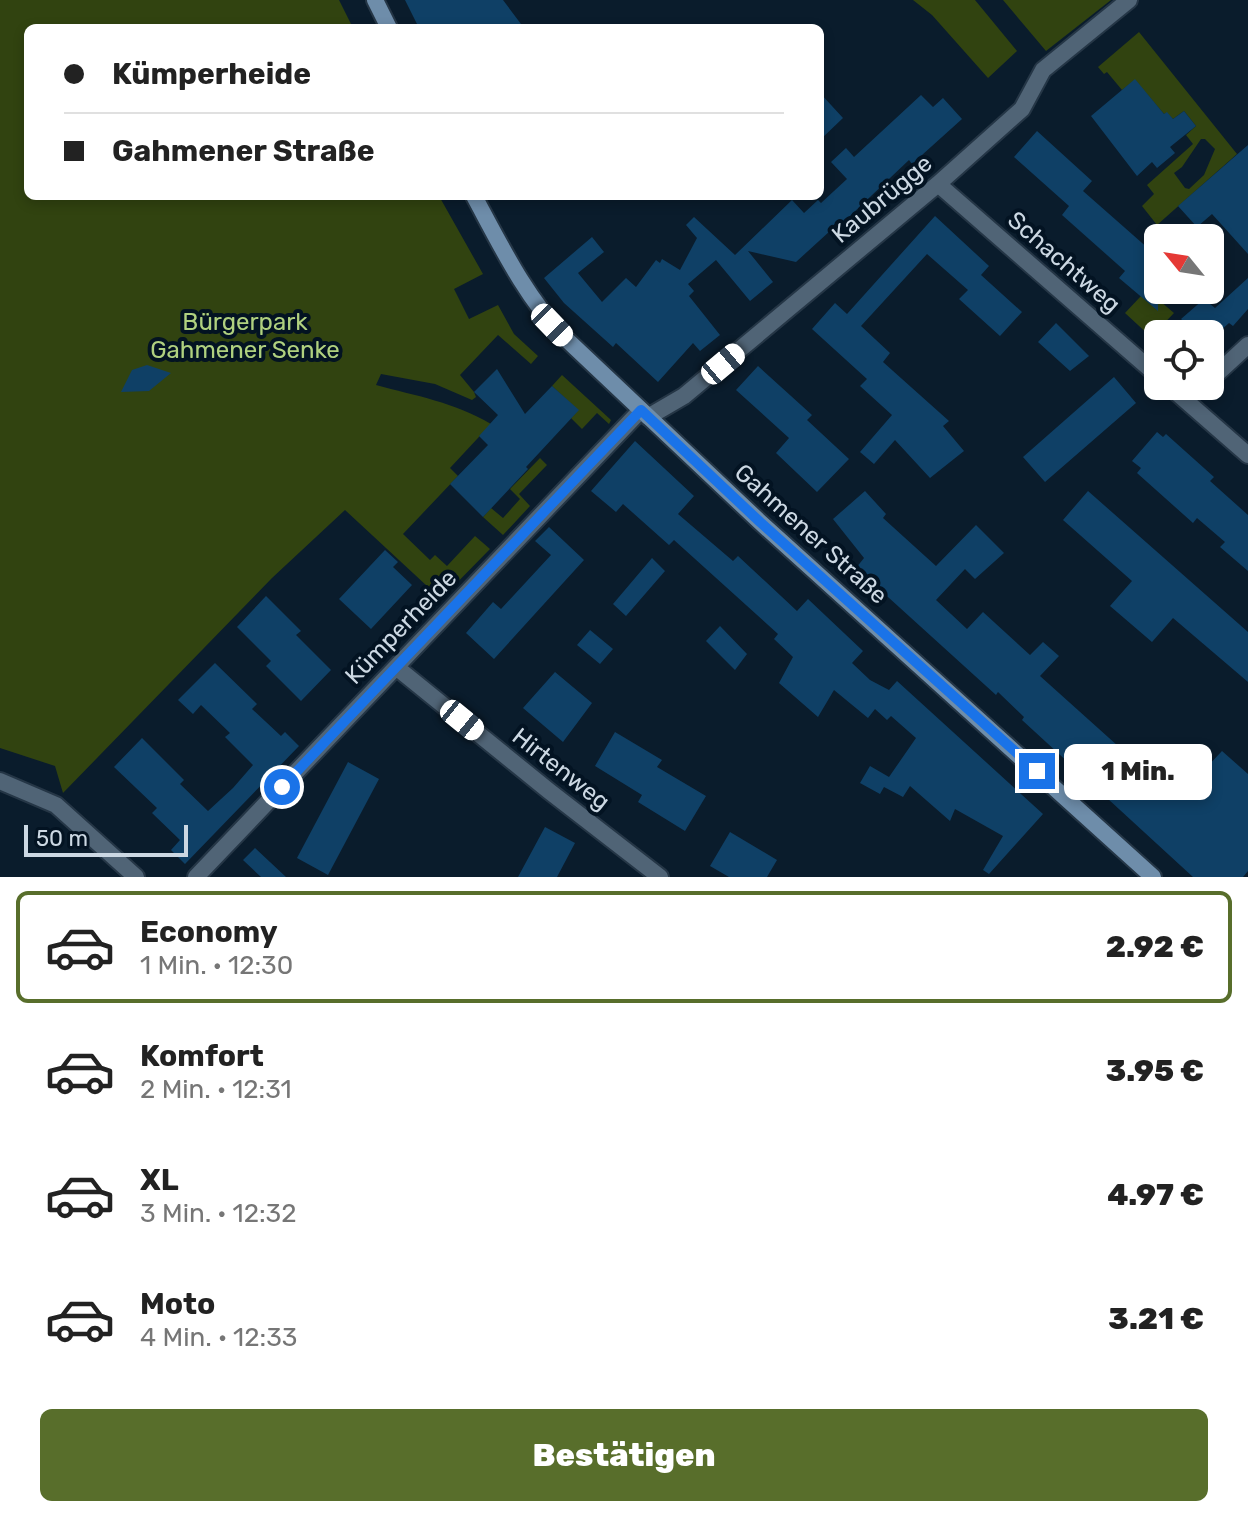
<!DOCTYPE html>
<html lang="de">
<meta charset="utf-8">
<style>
:root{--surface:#fff;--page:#f2f2f2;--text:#222;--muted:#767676;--line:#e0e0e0;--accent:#586e2b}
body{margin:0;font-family:Rubik,sans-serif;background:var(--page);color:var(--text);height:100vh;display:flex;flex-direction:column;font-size:30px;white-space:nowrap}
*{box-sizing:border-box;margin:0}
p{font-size:26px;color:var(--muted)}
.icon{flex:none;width:44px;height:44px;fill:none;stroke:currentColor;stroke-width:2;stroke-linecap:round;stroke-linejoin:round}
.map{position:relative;height:877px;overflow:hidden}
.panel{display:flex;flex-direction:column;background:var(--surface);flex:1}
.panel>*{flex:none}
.top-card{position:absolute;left:24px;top:24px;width:800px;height:176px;border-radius:12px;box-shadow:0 4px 12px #0003;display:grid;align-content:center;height:176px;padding:0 40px;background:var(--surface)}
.needle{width:52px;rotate:300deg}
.buttons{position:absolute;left:1144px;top:224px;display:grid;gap:16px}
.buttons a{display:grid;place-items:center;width:80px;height:80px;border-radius:12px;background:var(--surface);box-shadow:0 4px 12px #0003;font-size:40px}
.scale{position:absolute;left:24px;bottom:20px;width:164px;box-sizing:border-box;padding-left:8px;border:4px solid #ccd8e3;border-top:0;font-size:22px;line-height:28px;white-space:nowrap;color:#ccd8e3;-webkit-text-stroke:6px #031322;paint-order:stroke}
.end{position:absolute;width:36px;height:36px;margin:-18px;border:10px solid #1a73e8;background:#fff;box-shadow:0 0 0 4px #fff}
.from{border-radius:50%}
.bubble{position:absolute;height:56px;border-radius:12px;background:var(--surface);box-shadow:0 4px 12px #0003;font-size:26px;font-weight:800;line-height:56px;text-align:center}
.car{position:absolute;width:24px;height:48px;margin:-24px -12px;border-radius:10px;box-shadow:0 0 6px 2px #0007;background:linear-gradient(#fff 24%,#345 0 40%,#fff 0 76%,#345 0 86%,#fff 0)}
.top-card b{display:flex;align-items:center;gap:28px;height:76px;font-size:30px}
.top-card b+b{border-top:2px solid var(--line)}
.top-card i{width:20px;height:20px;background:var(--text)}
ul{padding:14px 0 0;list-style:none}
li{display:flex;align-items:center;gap:24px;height:112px;margin:0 16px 12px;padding:0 24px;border:4px solid transparent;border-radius:12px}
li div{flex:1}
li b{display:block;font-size:30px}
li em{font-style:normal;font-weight:800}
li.selected{border-color:var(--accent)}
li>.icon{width:72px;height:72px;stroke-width:1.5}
.primary-button{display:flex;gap:16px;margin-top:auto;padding:16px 40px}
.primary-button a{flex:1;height:92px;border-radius:12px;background:var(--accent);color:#fff;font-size:32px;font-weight:800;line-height:92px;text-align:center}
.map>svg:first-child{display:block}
.green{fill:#314310;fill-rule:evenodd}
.building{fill:#0f4066}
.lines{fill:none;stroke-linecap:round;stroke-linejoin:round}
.street-casing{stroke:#253646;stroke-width:20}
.secondary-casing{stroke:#253646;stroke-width:20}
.street{stroke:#506476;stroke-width:16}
.secondary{stroke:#6e8daa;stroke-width:16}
.route{stroke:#1a73e8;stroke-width:10}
.labels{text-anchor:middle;stroke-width:8;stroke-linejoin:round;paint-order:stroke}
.street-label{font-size:24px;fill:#ccd8e3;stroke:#031322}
.park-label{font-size:24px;fill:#b0d17f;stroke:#031322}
</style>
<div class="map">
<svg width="1248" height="877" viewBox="0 0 1248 877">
<rect width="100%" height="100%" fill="#0a1c2c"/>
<!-- green -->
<path class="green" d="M 0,0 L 339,0 L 353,28 L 28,28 L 28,196 L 439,196 L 483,274 L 454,289 L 469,319 L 498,305 L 514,334 L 538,356 L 531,364 L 498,335 L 460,375 L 474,392 L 476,397 L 472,400 L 435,384 L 381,374 L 376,385 C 416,396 454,402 491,424 L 450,468 L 458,476 L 403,534 L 430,560 L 435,555 L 447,566 L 475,536 L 490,549 L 441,599 L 345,510 L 272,578 L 63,793 L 55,766 L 0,748 Z
M 913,0 L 975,0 L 1017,51 L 988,78 L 932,15 Z
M 1003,0 L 1111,0 L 1046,51 Z
M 1139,32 L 1237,154 L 1157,225 L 1142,206 L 1154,194 L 1147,185 L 1193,144 L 1186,135 L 1196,126 L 1184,111 L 1173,119 L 1167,113 L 1164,114 L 1135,80 L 1122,90 L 1107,72 L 1104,74 L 1098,67 ZM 1201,139 L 1205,139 L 1215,149 L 1204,175 L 1189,189 L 1185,188 L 1174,173 L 1182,167 Z
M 1141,296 L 1154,307 L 1160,301 L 1174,313 L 1151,337 L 1125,313 Z
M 562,375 L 611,420 L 609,424 L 597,413 L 582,429 L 571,418 L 578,410 L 552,386 Z
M 540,458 L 547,465 L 519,494 L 530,506 L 503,535 L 483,517 L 491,508 L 503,518 L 520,499 L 510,489 Z"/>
<!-- building -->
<path class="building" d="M 405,0 L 503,0 L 524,28 L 419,28 Z
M 1135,79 L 1164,114 L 1167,112 L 1173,119 L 1184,111 L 1196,126 L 1170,147 L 1175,153 L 1157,168 L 1152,162 L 1137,176 L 1091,116 Z
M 820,93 L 843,118 L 820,140 Z
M 921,95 L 933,107 L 943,98 L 962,119 L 912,164 L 909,160 L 832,233 L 830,231 L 796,262 L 748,251 L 773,282 L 750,301 L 716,260 L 688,284 L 694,291 L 689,296 L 720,335 L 700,351 L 693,343 L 658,382 L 616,343 L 613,347 L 564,303 L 544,278 L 592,237 L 604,252 L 578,273 L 602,302 L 626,278 L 636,287 L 656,260 L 660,263 L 662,259 L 680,270 L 697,238 L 686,225 L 694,217 L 735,255 L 792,200 L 804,213 L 818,200 L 821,203 L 847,179 L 831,162 L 846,148 L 854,157 Z
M 1037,131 L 1092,181 L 1083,191 L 1158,257 L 1158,311 L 1119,278 L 1125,271 L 1062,215 L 1069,206 L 1014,157 Z
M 1248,145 L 1248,254 L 1212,214 L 1197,227 L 1178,206 Z
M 935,216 L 989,266 L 981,275 L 1022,312 L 1000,336 L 959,299 L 968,290 L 927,254 L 861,326 L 890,353 L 883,362 L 949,421 L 943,426 L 964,451 L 930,478 L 895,440 L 874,464 L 860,452 L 892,415 L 860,386 L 867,379 L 812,329 L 835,303 L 847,314 Z
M 1248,278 L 1248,309 L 1233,326 L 1229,323 L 1210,340 L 1210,334 L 1198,334 L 1181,319 L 1204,299 L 1215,308 Z
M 1056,323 L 1089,356 L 1070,371 L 1038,342 Z
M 147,365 L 171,373 L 149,391 L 121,392 L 132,370 Z
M 758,366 L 812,415 L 807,420 L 849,459 L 817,492 L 776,453 L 789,438 L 736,390 Z
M 497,369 L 525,414 L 552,386 L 579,410 L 526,467 L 528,469 L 483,517 L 450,484 L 488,445 L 479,436 L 498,415 L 474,392 Z
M 1114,377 L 1136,403 L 1045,482 L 1023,457 Z
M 1157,432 L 1163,437 L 1166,434 L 1214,477 L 1210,481 L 1248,515 L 1248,571 L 1220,547 L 1225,542 L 1197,518 L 1193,523 L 1137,473 L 1141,468 L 1132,461 Z
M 635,441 L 694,496 L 678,514 L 733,561 L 738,556 L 797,611 L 808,599 L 863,651 L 852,663 L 870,680 L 889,690 L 897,681 L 1043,814 L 989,874 L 983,870 L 1003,836 L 955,809 L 950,821 L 910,786 L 903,797 L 884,787 L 880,794 L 860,783 L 870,766 L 889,777 L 916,738 L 891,716 L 887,720 L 875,709 L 868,718 L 834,690 L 818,717 L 779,683 L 793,657 L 774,639 L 778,634 L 674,540 L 669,545 L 623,504 L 616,512 L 591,491 Z
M 865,491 L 886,514 L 883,518 L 936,566 L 976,525 L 1004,553 L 975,579 L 965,569 L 936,600 L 967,629 L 983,612 L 1030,655 L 1043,642 L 1059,656 L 1040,676 L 1167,790 L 1178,778 L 1188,787 L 1222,751 L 1248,774 L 1248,871 L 1243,877 L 1193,877 L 1022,720 L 1024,717 L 998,692 L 996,695 L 856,568 L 864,558 L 833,519 Z
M 1088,491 L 1248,632 L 1248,682 L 1173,618 L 1152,642 L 1110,606 L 1132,581 L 1063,520 Z
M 549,527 L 584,560 L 494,659 L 466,633 L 493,602 L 501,609 L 551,555 L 535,541 Z
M 385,550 L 398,562 L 393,567 L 412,585 L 371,629 L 339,599 Z
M 652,558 L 665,571 L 626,616 L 613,604 Z
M 266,596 L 301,631 L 296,635 L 331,670 L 301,701 L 266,666 L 271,661 L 237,627 Z
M 720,626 L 747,654 L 735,670 L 706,641 Z
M 590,630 L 613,649 L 600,664 L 577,645 Z
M 215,663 L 257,704 L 252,709 L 281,736 L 285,732 L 299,746 L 185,864 L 171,850 L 180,840 L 152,813 L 157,808 L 114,767 L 142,738 L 184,780 L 180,784 L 208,811 L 233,788 L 253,765 L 225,737 L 230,733 L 201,705 L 193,714 L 178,700 Z
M 555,672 L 592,703 L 563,742 L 523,708 Z
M 615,732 L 662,760 L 657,767 L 706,796 L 685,831 L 638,802 L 642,795 L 595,766 Z
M 348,762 L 379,779 L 328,875 L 297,858 Z
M 545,827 L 575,843 L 557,877 L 518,877 Z
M 730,832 L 777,860 L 767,877 L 729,877 L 710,866 Z
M 255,848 L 286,877 L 261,877 L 243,860 Z"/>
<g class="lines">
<defs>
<path id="street" d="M 938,184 L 1158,376
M 1210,380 L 1248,345
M 1169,386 L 1248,455
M 648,417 L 684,396 L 938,184 L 1022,109 L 1043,70 L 1129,0
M 396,667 L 549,791 L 660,877
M 0,781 L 56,805 L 136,877
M 196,877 L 641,410"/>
<path id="secondary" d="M 375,0 L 389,28
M 474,196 C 501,246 525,296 564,337 L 760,522 L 1153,877"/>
</defs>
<!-- street casing -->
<use href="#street" class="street-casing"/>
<!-- secondary casing -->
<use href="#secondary" class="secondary-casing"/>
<!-- street -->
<use href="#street" class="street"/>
<!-- secondary -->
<use href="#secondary" class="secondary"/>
</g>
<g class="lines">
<!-- route -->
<path class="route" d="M 282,787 L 641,410 L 760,522 L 1037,771"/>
</g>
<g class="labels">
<!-- street labels -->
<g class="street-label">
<text transform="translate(882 199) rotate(-40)" y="8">Kaubrügge</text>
<text transform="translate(1064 262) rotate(41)" y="8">Schachtweg</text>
<text transform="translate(811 534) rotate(42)" y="8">Gahmener Straße</text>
<text transform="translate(401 627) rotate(-46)" y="8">Kümperheide</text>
<text transform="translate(561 769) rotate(38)" y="8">Hirtenweg</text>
</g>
<!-- park labels -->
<g class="park-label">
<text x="245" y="330">Bürgerpark<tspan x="245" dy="28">Gahmener Senke</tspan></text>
</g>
</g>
</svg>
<div class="buttons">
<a><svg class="needle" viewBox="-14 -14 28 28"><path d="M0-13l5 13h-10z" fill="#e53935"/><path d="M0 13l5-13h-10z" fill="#767676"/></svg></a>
<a><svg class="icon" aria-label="locate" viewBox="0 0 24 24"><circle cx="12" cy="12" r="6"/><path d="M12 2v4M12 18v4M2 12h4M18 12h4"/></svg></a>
</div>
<div class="scale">50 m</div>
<i class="end from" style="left:282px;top:787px"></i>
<i class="end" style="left:1037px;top:771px"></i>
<div class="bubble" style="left:1064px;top:744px;width:148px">1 Min.</div>
<i class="car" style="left:552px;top:325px;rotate:136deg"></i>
<i class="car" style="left:723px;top:364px;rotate:50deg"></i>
<i class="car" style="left:462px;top:720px;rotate:129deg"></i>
<div class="top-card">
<b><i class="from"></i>Kümperheide</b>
<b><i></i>Gahmener Straße</b>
</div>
</div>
<section class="panel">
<ul>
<li class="selected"><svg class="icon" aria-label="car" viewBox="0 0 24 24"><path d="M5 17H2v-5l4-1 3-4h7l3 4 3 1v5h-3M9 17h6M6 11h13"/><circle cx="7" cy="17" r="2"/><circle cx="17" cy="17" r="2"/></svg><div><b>Economy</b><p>1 Min. · 12:30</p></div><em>2.92 €</em></li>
<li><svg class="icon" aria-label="car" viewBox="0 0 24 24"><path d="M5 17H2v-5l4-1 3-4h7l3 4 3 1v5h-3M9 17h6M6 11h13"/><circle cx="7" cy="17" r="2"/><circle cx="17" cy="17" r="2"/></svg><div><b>Komfort</b><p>2 Min. · 12:31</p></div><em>3.95 €</em></li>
<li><svg class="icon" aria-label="car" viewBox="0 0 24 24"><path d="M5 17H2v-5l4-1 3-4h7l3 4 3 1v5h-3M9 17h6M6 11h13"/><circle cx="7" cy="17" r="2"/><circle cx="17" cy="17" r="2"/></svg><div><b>XL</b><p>3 Min. · 12:32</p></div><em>4.97 €</em></li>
<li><svg class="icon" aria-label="car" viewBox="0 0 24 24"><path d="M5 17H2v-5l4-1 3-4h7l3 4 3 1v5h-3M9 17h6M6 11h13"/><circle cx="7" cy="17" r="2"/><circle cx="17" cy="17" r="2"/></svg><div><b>Moto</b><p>4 Min. · 12:33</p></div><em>3.21 €</em></li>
</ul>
<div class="primary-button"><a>Bestätigen</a></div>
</section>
